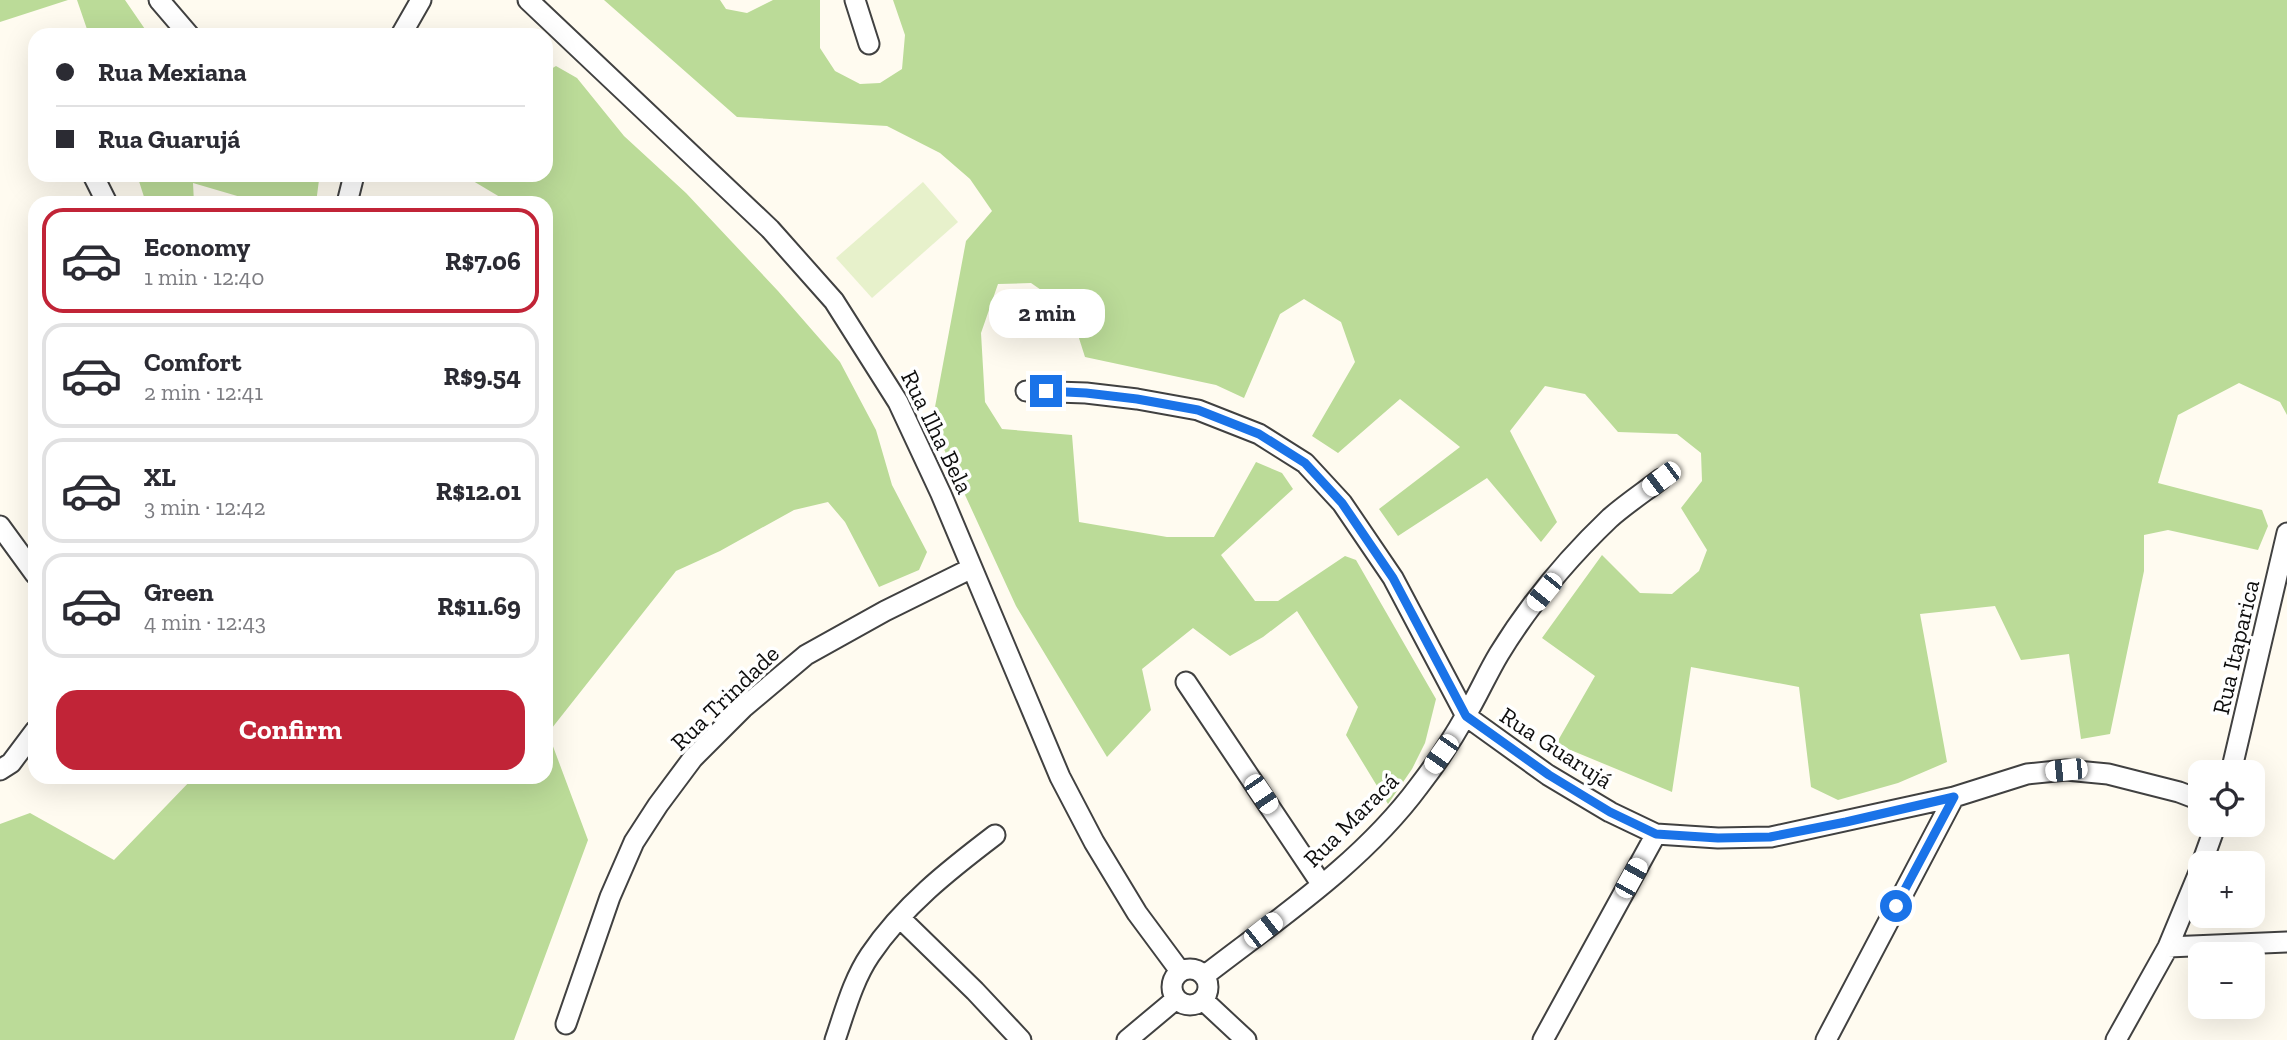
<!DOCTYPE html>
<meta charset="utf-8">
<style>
:root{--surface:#fff;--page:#f7f7f7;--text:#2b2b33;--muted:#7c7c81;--line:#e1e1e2;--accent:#c12437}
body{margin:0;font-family:"Zilla Slab",serif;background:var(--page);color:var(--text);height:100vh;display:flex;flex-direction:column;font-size:26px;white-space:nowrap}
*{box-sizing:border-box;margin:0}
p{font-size:23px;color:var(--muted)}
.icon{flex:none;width:38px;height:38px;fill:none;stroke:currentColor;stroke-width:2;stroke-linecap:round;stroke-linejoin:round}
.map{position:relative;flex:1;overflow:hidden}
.drawer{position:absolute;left:28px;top:196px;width:525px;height:588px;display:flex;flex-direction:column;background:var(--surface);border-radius:21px;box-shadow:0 7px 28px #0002}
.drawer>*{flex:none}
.banner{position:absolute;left:28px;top:28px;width:525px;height:154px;border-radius:21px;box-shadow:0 7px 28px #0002;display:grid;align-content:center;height:154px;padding:0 28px;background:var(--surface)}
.controls{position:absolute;left:2188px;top:760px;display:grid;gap:14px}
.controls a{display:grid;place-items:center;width:77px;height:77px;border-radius:14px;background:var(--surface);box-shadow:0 7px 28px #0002;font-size:35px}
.end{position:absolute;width:32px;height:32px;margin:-16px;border:9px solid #1a73e8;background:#fff;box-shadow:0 0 0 4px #fff}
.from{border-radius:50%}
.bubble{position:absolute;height:49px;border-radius:21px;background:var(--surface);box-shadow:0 7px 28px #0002;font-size:23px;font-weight:700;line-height:49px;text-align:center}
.car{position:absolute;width:21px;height:42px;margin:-21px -10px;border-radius:9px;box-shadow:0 0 5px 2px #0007;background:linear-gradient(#fff 24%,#345 0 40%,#fff 0 76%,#345 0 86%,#fff 0)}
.banner b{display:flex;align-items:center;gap:24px;height:66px;font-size:26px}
.banner b+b{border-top:2px solid var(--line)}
.banner i{width:18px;height:18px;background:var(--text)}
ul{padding:12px 0 0;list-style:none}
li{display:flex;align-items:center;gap:21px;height:105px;margin:0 14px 10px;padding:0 14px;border:4px solid var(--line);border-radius:21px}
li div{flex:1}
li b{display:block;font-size:26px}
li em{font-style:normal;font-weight:700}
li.on{border-color:var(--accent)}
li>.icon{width:63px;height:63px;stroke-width:1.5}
.primary-button{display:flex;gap:14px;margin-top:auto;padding:14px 28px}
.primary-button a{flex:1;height:80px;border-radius:21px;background:var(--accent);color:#fff;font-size:28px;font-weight:700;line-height:80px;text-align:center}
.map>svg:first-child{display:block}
.forest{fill:#bbdb98}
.pitch{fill:#e7f1cb}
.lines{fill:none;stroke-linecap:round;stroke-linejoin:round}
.street-casing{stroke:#414141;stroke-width:23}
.street{stroke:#fff;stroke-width:19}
.route{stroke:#1a73e8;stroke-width:9}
.labels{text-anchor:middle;stroke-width:7;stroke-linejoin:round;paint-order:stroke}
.street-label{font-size:24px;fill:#0e0e0e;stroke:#fff}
</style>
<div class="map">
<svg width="2287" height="1040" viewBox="0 0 2287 1040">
<rect width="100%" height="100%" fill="#fffbf0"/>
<!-- forest -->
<path class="forest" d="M 0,0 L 68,0 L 0,22 Z
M 77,0 L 125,0 L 149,35 L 89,35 Z
M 604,0 L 720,0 L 726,9 L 747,13 L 773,0 L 820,0 L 820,48 L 835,71 L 860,84 L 880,83 L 902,69 L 905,35 L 893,0 L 2287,0 L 2287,415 L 2280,402 L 2239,383 L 2178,415 L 2158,483 L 2262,510 L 2268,526 L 2258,550 L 2168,530 L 2144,535 L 2144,571 L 2110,734 L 2081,739 L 2069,654 L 2021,660 L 1995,606 L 1920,614 L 1947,762 L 1898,783 L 1838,800 L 1811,787 L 1799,687 L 1691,667 L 1672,792 L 1556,744 L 1595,676 L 1542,638 L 1602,555 L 1640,593 L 1672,594 L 1699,571 L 1707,550 L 1681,508 L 1702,481 L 1701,453 L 1677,434 L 1618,432 L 1585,394 L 1545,386 L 1510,431 L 1557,522 L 1541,542 L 1487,478 L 1398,536 L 1379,509 L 1460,447 L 1400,399 L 1338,453 L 1312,436 L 1355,362 L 1341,322 L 1304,299 L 1280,314 L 1244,398 L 1216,385 L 1085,357 L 1070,310 L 1031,283 L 998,284 L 981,333 L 985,402 L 1002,429 L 1072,435 L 1079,522 L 1167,537 L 1214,537 L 1256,462 L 1282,473 L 1293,489 L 1221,555 L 1255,601 L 1278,601 L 1345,556 L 1356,560 L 1436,699 L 1425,743 L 1412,769 L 1388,804 L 1346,735 L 1358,707 L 1297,611 L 1263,637 L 1230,656 L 1193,628 L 1142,669 L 1151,710 L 1107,757 L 1016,606 L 932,423 L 966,241 L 992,211 L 970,179 L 940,153 L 887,126 L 737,117 Z
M 556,66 L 577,78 L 624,136 L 686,193 L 778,291 L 840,362 L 876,430 L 892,485 L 927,552 L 919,570 L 879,587 L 845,522 L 828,502 L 794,510 L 720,551 L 676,571 L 548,733 L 588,840 L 514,1040 L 0,1040 L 0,824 L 30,813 L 114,860 L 194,777 L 546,777 L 546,203 L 510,203 L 463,175 L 546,175 L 546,72 Z
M 137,175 L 304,175 L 319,180 L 316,203 L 261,203 L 193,183 L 194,203 L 164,203 L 145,200 Z"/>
<!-- pitch -->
<path class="pitch" d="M 923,182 L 958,222 L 872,298 L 836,258 Z"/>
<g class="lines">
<defs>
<path id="street" d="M 159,0 L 189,35
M 528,0 L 770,229 L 834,301 L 898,402 L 941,494 L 1060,777 L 1094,842 L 1137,913 L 1180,971
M 855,0 L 869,44
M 401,35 L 421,0
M 93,175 L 107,203
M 347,203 L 354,175
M 1026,391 L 1086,393 L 1137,399 L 1198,410 L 1259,434 L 1305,463 L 1342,503 L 1393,578 L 1466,716 L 1548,775 L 1610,812 L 1656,834 L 1718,838 L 1771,837 L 1954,797 L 2027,774 L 2066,770 L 2108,774 L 2179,792 L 2200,800
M 0,526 L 35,574
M 1186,682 L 1322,885
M 0,770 L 11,763 L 35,731
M 2231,772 L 2287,533
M 2202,863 L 2216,824
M 900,918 L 975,991 L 1021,1040
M 2168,947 L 2287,942
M1172 987a18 18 0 1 1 36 0a18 18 0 1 1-36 0Z
M 1204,976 C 1279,918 1362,863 1419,786 C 1436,764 1452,740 1466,715 C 1478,695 1487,674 1499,654 C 1529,605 1568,558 1610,518 C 1626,504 1644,492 1661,479
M 1203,1000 L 1246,1040
M 566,1024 L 610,897 L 634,842 L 658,805 L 693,758 L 743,708 L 806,655 L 885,611 L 972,568
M 835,1040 C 845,1011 853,980 870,955 C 903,906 949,870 995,835
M 1127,1040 L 1176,999
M 1543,1040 L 1656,834
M 1826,1040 L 1954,797
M 2116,1040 L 2168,947 L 2200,870"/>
</defs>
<!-- street casing -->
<use href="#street" class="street-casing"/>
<!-- street -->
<use href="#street" class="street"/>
</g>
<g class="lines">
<!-- route -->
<path class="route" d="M 1046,391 L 1086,393 L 1137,399 L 1198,410 L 1259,434 L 1305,463 L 1342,503 L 1393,578 L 1466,716 L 1549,775 L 1610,812 L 1656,834 L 1718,838 L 1770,837 L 1846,822 L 1954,797 L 1896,906"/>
</g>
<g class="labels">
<!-- street labels -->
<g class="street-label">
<text transform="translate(937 432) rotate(64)" y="8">Rua Ilha Bela</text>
<text transform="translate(2236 647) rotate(-77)" y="8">Rua Itaparica</text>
<text transform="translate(725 698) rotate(-44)" y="8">Rua Trindade</text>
<text transform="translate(1556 748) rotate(33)" y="8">Rua Guarujá</text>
<text transform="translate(1351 820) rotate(-45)" y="8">Rua Maracá</text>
</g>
</g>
</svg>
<div class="controls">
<a><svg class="icon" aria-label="locate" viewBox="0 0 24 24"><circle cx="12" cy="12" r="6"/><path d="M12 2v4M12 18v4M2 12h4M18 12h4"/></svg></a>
<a>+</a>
<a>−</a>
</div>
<i class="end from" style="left:1896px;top:906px"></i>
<i class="end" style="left:1046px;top:391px"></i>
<div class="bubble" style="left:989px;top:289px;width:116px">2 min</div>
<i class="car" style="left:1661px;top:479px;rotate:233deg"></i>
<i class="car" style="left:1544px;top:592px;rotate:219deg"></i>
<i class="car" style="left:1441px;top:754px;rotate:215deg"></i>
<i class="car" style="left:2066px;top:770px;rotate:264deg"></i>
<i class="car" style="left:1261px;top:794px;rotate:146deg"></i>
<i class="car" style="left:1631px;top:878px;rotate:29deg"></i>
<i class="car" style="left:1263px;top:930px;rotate:52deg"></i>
<div class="banner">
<b><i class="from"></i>Rua Mexiana</b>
<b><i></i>Rua Guarujá</b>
</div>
<section class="drawer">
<ul>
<li class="on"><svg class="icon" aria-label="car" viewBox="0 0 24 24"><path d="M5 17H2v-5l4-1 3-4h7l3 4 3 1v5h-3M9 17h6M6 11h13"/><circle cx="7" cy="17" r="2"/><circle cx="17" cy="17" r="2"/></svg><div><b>Economy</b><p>1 min · 12:40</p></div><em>R$7.06</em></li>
<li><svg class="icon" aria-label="car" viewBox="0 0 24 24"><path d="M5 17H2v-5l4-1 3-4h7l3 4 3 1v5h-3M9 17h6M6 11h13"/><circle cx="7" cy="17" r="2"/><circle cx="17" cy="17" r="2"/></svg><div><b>Comfort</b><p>2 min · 12:41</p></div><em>R$9.54</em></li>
<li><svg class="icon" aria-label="car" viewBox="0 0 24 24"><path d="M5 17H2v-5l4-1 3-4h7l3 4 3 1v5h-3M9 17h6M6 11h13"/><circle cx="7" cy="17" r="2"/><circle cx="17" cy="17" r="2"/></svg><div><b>XL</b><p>3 min · 12:42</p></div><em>R$12.01</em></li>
<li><svg class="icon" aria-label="car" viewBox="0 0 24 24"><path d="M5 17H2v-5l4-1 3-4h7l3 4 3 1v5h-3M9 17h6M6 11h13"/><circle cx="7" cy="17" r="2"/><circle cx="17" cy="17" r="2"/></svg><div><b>Green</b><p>4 min · 12:43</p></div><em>R$11.69</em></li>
</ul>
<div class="primary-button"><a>Confirm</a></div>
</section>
</div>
